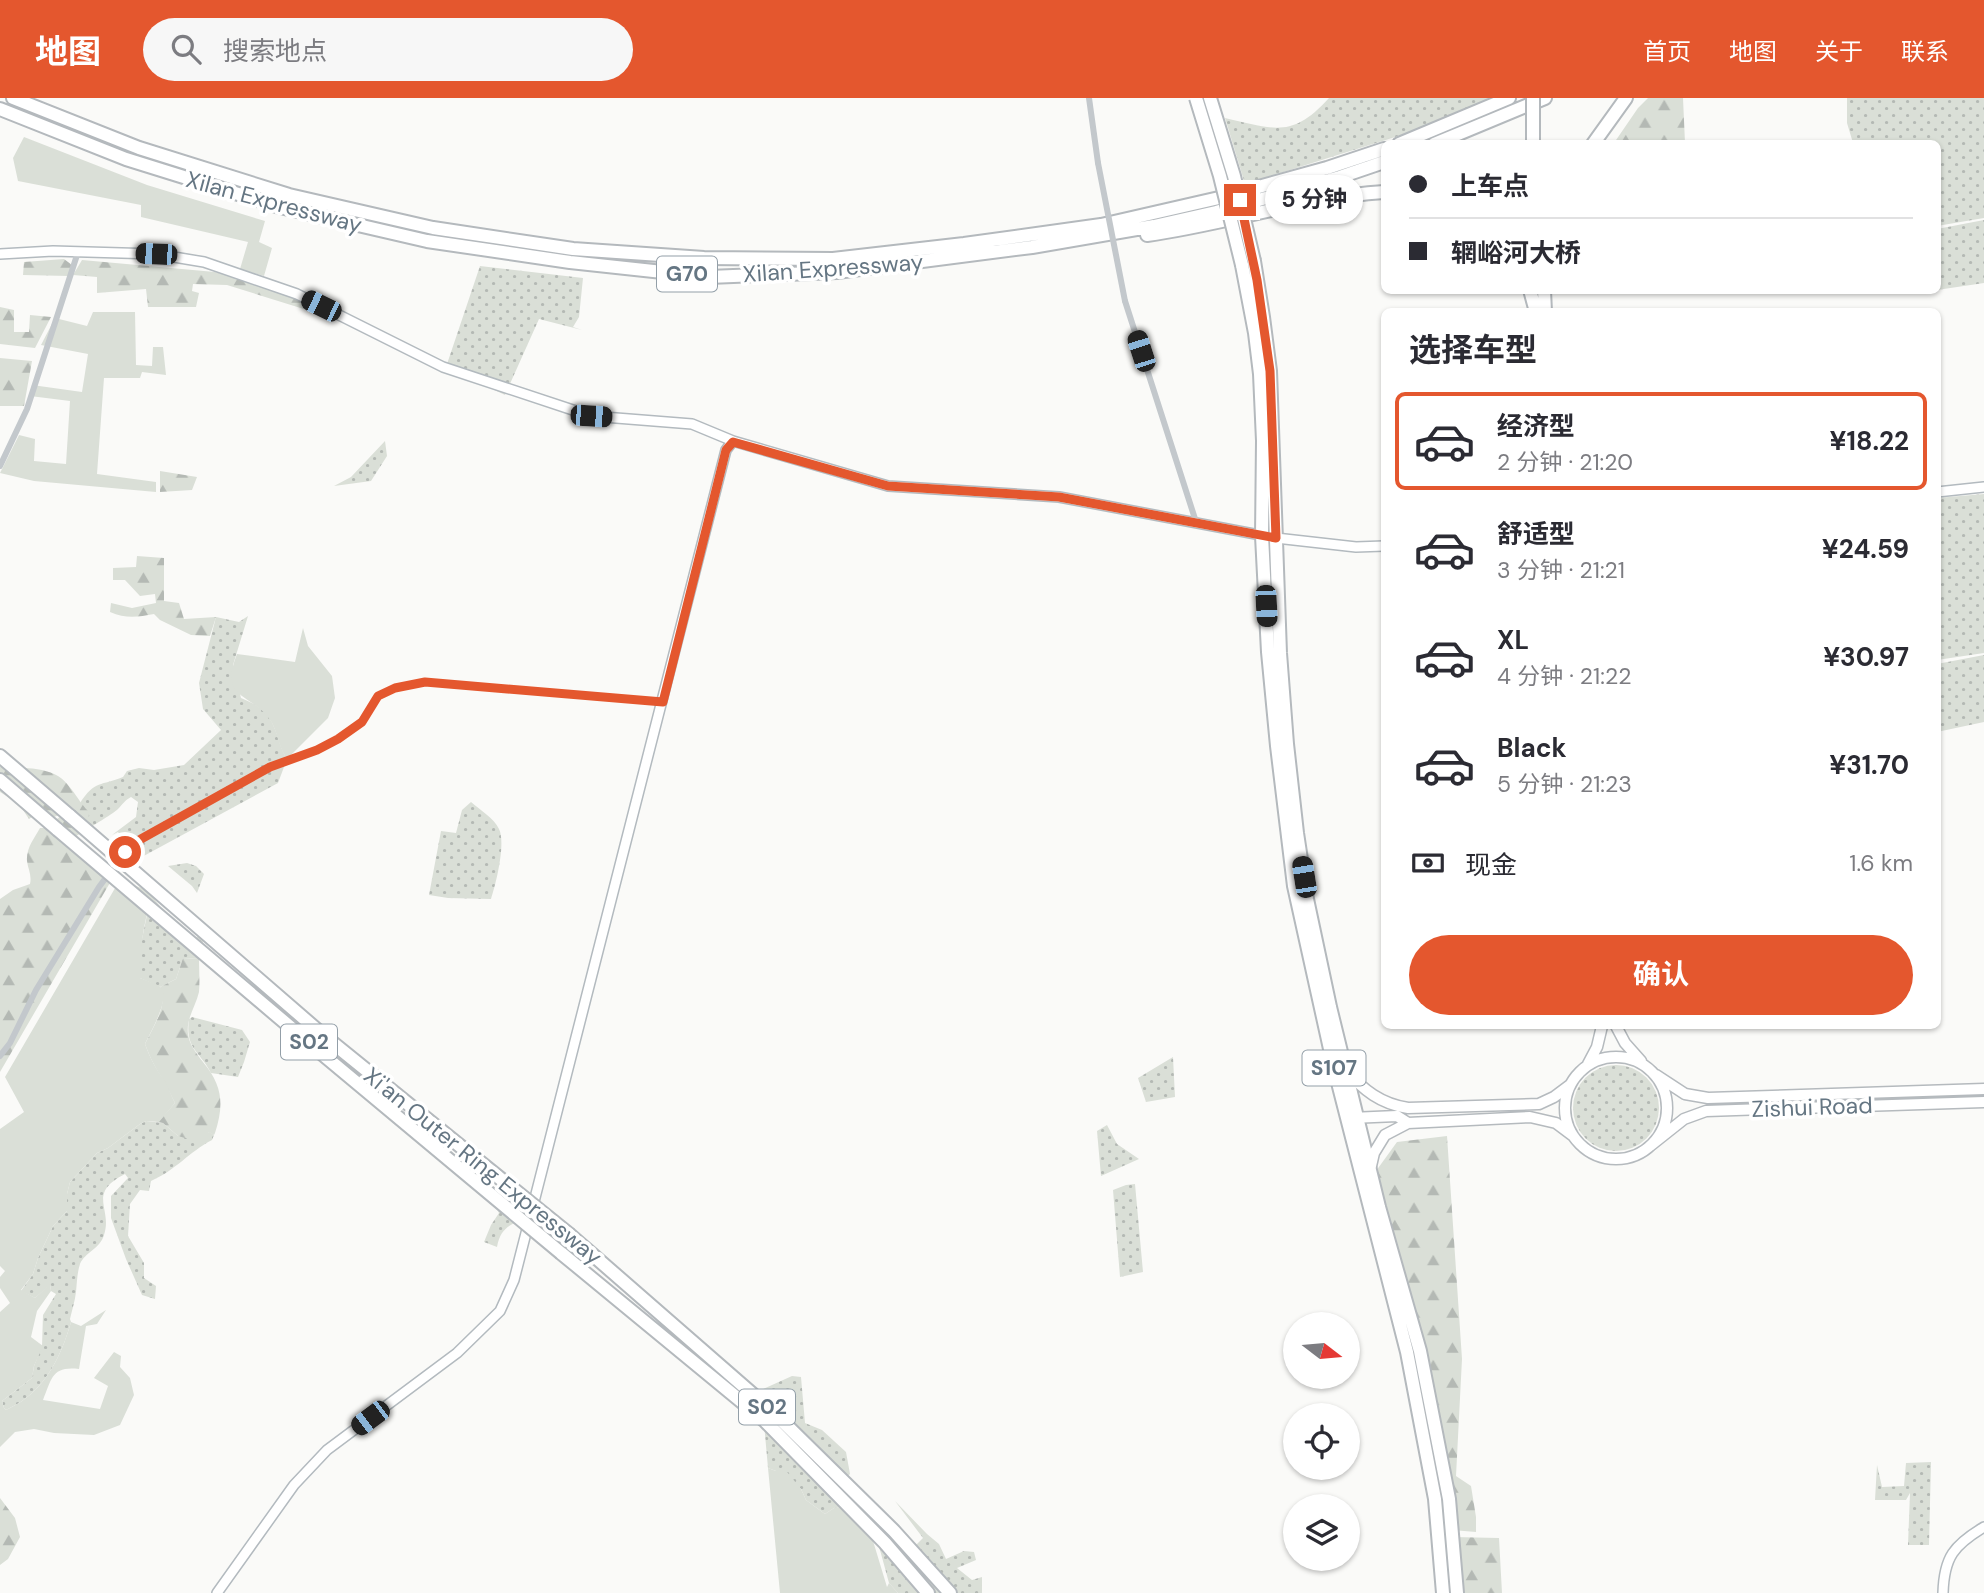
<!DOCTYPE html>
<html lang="zh">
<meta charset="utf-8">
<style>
:root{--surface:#fff;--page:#f7f7f7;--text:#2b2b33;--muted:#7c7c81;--line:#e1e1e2;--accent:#e4572e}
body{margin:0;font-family:"DM Sans","Noto Sans SC",sans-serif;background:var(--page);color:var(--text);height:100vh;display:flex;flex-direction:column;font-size:26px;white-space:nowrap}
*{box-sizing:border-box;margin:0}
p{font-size:23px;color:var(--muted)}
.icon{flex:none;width:38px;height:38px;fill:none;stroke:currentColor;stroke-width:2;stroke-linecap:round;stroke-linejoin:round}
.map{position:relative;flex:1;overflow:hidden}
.panel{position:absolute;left:1381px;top:210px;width:560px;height:721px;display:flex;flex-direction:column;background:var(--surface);border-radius:10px;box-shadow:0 2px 5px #0004}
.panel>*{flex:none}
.banner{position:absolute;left:1381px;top:42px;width:560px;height:154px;border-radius:10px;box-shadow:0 2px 5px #0004;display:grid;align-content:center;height:154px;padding:0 28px;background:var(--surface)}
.needle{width:46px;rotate:106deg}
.controls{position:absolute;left:1283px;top:1214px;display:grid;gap:14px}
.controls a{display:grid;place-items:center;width:77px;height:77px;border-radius:50%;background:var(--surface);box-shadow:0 2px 5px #0004;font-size:35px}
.end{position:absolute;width:32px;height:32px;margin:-16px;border:9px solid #e4572e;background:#fff;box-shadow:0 0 0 4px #fff}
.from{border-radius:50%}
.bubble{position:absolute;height:49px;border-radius:24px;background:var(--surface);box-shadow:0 2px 5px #0004;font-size:23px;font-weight:700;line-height:49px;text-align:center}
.car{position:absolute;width:21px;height:42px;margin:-21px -10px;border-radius:9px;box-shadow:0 0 5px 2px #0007;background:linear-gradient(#222 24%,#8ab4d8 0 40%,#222 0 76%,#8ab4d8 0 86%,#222 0)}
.banner b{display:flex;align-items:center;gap:24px;height:66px;font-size:26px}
.banner b+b{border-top:2px solid var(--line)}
.banner i{width:18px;height:18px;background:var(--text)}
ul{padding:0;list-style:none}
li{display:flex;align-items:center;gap:21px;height:98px;margin:0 14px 10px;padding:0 14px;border:4px solid transparent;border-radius:10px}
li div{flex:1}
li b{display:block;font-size:26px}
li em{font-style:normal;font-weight:700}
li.active{border-color:var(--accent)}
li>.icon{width:63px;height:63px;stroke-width:1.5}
h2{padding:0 28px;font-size:32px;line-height:84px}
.pay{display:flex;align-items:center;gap:18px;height:77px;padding:0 28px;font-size:26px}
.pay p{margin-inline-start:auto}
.action{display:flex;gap:14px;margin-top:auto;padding:14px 28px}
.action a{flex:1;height:80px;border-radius:42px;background:var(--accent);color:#fff;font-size:28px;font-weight:700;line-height:80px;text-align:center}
header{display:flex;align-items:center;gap:42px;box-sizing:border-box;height:98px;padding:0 35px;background:var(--accent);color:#fff}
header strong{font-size:33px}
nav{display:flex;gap:38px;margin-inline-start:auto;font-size:24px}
.search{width:490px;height:63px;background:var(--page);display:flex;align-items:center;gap:18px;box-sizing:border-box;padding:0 24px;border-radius:38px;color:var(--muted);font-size:26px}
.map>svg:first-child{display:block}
.grass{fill:url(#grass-dots)}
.forest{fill:url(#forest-firs)}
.garden{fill:#dadfd7}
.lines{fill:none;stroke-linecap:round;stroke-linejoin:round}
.secondary-casing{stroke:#b3babf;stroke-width:12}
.primary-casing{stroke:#b5babe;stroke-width:13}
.highway-casing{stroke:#b4b9bd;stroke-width:16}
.street{stroke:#c3c8cc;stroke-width:6}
.secondary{stroke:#fff;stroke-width:9}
.primary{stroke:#fff;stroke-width:10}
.highway{stroke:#fff;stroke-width:12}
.highway-bridge-casing{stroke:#b4b9bd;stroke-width:16;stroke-linecap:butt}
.street-bridge{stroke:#c3c8cc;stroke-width:6}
.highway-bridge{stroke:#fff;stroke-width:12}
.route{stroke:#e4572e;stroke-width:9}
.labels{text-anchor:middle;stroke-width:7;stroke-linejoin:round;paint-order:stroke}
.shield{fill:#fff;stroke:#939fa8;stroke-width:2}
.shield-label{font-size:21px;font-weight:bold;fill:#657683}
.street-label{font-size:23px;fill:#657683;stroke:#fff}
</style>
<header>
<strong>地图</strong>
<div class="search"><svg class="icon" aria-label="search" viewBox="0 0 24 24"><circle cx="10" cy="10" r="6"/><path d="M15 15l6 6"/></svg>搜索地点</div>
<nav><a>首页</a><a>地图</a><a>关于</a><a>联系</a></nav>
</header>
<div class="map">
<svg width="1984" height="1495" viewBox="0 0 1984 1495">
<defs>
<pattern id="grass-dots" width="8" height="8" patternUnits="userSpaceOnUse" patternTransform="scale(1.75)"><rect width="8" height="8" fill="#dadfd7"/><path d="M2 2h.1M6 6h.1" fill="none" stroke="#b4b9b4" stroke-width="1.8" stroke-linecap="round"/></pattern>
<pattern id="forest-firs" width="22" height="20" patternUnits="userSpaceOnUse" patternTransform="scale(1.75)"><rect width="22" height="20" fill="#dadfd7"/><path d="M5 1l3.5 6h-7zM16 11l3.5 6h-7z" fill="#b4b9b4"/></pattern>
</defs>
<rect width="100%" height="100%" fill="#fafaf8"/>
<!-- grass -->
<path class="grass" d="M 1329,0 L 1490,0 L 1427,29 L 1245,86 L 1225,20 C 1274,31 1292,41 1329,0 Z
M 1847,0 L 1984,0 L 1984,120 L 1937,128 L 1937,46 L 1853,45 L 1847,25 Z
M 1984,122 L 1984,185 L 1937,192 L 1937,131 Z
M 480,168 L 583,180 L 579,219 L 573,229 L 582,232 L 539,221 L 505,297 L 446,269 Z
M 385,343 L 387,358 L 371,383 L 334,388 L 351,379 Z
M 1984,396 L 1984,555 L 1937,562 L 1937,400 Z
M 248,518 L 233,567 L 241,600 C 256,606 268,613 274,629 C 279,640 280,650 287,661 L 278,685 L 140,760 L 131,752 L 118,734 L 112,737 L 136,719 L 138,704 L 131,699 C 124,703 123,706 118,711 C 113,716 95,726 88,731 L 80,705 C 95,682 101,688 123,679 L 127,673 L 139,670 L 154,672 L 184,667 L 221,632 L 203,611 L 199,585 L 216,519 L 239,524 Z
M 1984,557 L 1984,624 L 1937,634 L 1937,566 Z
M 471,704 C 480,712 494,720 499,731 C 506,745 496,786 491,801 L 448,800 L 429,797 L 441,733 L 456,735 L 462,712 Z
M 187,765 L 196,768 L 204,776 L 197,795 L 192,788 L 168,768 Z
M 151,797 L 163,812 L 169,829 L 188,845 L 205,834 L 199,861 L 183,860 L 176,881 L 160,889 L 140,880 L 140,851 Z
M 192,919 L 242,932 L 250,944 L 244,964 L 238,979 L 211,975 C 199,952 185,951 189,921 Z
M 1173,959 L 1175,999 L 1146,1004 L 1138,980 Z
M1573 1010a43 43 0 1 1 86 0a43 43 0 1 1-86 0Z
M 146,1023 L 163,1025 L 178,1038 L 210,1034 L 214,1037 L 212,1042 C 189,1054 176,1072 151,1083 L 149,1093 L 140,1092 L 130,1106 L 128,1138 L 144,1165 L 144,1180 L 156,1188 L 155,1201 L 142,1197 L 126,1161 L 111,1120 L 111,1098 L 128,1080 L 125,1076 C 86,1096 113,1110 104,1137 C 100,1151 85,1154 80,1166 C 77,1175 77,1185 76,1194 C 75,1203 72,1212 70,1221 L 71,1224 C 63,1252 50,1282 26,1300 C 20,1305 13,1308 6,1312 L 4,1310 L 2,1303 L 32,1280 L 34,1268 L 42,1248 L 43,1217 L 56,1196 L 51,1193 L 50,1187 L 35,1200 L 21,1193 L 33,1176 L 38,1160 L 53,1128 L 67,1113 L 67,1096 L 70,1084 L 97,1055 L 108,1050 L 140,1026 Z
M 1107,1027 L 1117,1046 L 1139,1061 L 1101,1078 L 1097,1033 Z
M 1135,1086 L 1143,1174 L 1120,1179 L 1113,1092 L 1126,1087 Z
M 494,1106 L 531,1116 C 514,1127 501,1126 497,1149 L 484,1144 L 491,1127 L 499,1115 Z
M 792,1278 L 801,1279 L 805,1325 L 822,1332 L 846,1354 L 850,1376 L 831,1394 L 844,1408 L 834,1410 L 825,1416 L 806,1402 L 801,1391 L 776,1373 L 768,1370 L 761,1292 Z
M 1931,1364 L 1929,1447 L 1908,1447 L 1910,1395 L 1906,1402 L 1875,1402 L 1877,1367 L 1882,1389 L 1904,1388 L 1906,1365 Z
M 895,1403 L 927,1436 L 939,1446 L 946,1461 L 964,1453 L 974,1454 L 976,1462 L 957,1470 L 972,1482 L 982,1479 L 982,1495 L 898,1495 L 889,1485 L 877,1441 L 900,1463 L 923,1440 Z"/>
<!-- forest -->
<path class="forest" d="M 1648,0 L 1683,0 L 1685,45 L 1614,45 L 1638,10 Z
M 64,161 L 72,167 L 69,178 L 23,177 L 24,164 Z
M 82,162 L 215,174 L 283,193 L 339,222 L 227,187 L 193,186 L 192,193 L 199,195 L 196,209 L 148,209 L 146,191 L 97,195 L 97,179 L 73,177 Z
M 0,209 L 14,212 L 14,234 L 29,234 L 30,217 L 51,219 L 35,250 L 0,246 Z
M 0,260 L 32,263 L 24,308 L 0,308 Z
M 160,373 L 197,379 L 192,392 L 160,394 Z
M 137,458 L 164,460 L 164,503 L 179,505 L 184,521 L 216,519 L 210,538 L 191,537 L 160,522 L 154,516 C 138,519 126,521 110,514 L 111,505 L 132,510 L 156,505 L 155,496 L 140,498 L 125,482 L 113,482 L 113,470 L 136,469 Z
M 0,669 C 23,670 54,668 68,687 C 76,696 80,705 89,714 L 88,731 L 66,744 L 111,783 L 0,974 L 0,801 L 13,792 L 30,786 C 32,777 28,771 27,763 C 26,750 34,741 40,730 L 44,730 L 67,714 L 54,719 L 36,716 L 29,721 L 19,706 L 0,694 Z
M 183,860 L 199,861 C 199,872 200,883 199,894 C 196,908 186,920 188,936 C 189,946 197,956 203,964 C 223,988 224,1007 215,1035 L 214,1037 L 209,1034 L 199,1044 L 178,1038 L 163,1025 L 158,1024 L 175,1005 C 171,998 168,990 164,983 C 156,971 150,960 145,946 C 153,929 169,906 160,889 L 176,881 Z
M 1447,1038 L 1462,1261 L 1456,1378 L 1471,1388 L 1476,1419 L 1476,1434 L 1452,1432 L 1376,1073 L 1397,1044 Z
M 0,1400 L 15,1420 L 20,1439 L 8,1461 L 0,1467 Z
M 1453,1439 L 1499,1440 L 1502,1495 L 1458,1495 Z"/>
<!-- garden -->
<path class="garden" d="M 24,39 L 147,87 L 265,123 L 259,144 L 272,150 L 264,178 L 240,171 L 248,144 L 141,119 L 141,107 L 18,83 L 13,60 Z
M 93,214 L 135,214 L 136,267 L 152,268 L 153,249 L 163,249 L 166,277 L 142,274 L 140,280 L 104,280 L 97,376 L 156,384 L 156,394 L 34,383 L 0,375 L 19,337 L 35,341 L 34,363 L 66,366 L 70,303 L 30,298 L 32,287 L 82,294 L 88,256 L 41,247 L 55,220 L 87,228 Z
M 303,530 L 308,548 L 332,578 L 335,600 L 328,620 L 287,661 C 278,648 278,636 272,625 C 254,594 218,604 237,556 L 295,564 Z
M 118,785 C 130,786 144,788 152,798 C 143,827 140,850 140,880 C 145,882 157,886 160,889 C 172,898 150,935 145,946 C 150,960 156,971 165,983 C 169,990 171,998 175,1005 L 159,1024 L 146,1023 L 140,1026 L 108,1050 L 97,1055 L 70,1084 L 67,1096 L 67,1113 L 53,1128 L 38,1160 L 33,1176 L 21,1192 L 35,1200 L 50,1186 L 51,1193 L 37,1213 L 31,1239 L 43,1248 L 34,1268 L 32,1280 L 2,1303 L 4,1310 L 6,1312 C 13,1308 20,1305 26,1300 C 50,1282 63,1252 71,1224 L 81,1228 L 106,1212 L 97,1226 L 86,1228 L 79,1271 C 52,1268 52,1280 43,1302 L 100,1311 L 108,1288 L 94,1280 L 114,1254 L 121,1258 L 120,1269 L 130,1280 L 134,1297 L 120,1327 L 94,1337 L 54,1335 L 34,1331 L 15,1334 L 0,1349 L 0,1214 L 10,1205 L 0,1190 L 0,1179 L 5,1173 L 0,1168 L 0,1031 L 24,1014 L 5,979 Z
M 783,1369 L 801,1391 L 806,1402 L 825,1416 L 834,1410 L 844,1408 L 870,1433 L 887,1489 L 889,1485 L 898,1495 L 780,1495 L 768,1370 L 776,1373 Z"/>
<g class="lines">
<defs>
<path id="secondary" d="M 0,156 L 53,153 L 156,156 L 204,164 L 297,196 L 443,269 L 591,318 L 692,326 L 733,343 L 888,388 L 1059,399 L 1276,440 L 1356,449 L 1384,448
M 1937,394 L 1984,389
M 217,1495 L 294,1387 L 327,1352 L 457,1255 L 500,1213 L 514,1182 L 726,352 L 733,343
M 1943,1495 C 1944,1459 1954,1447 1984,1429"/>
<path id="primary" d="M 1616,928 L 1625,945 L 1641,963
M1565 1010a51 51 0 1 1 102 0a51 51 0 1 1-102 0Z
M 1588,966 L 1597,949 L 1602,928
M 1346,972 C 1363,992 1381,1006 1408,1010 L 1539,1006 L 1554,999 L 1570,987
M 1656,977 L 1685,996 L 1708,1000 L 1984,991
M 1351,1020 L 1397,1018 L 1408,1025
M 1650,1048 L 1684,1021 L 1706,1013 L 1984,1004
M 1371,1068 L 1374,1055 L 1385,1037 L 1408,1025 L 1530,1019 L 1556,1025 L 1572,1037"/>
<path id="highway" d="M 13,0 L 139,50 L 289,97 L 433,130 L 573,151 L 704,160 L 833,161 L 964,146 L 1101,127 L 1219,100 L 1327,70 L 1384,51
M 0,11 L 126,61 L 280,109 L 427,143 L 570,164 L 709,179 L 837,174 L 1032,149 L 1154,128 L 1216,114 L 1340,79 L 1384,64
M 1399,46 L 1509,0
M 1434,46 L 1545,0
M 1593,46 L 1626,0
M 1147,137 C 1227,126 1304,99 1384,94
M 1254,163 L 1263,219 L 1270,273 L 1280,555 L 1287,646 L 1297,735 L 1307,801 L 1330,909 L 1379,1109 L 1420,1253 L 1449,1401 L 1457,1495
M 1242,167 L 1255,235 L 1260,276 L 1263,343 L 1262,438 L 1268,554 L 1277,648 L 1294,788 L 1334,969 L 1407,1254 L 1435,1401 L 1443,1495
M 1530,192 L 1536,214
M 1544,192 L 1545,214
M 0,658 L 70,718
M 0,682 L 58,732
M 570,1137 L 773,1314 L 894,1433 L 950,1495
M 561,1155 L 764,1322 L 885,1445 L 928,1495"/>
</defs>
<!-- secondary casing -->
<use href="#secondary" class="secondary-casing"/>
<!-- primary casing -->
<use href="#primary" class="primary-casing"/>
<!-- highway casing -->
<use href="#highway" class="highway-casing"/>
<!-- street -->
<path class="street" d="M 1089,0 L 1098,65
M 1125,203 L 1197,427
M 0,368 L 27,311 L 78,154
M 0,958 L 10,945 L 36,892 L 99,789 L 125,754 L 141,741 L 270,669 L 317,652 L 338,641 L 362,624 L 378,599 L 395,590 L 425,584 L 663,604"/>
<!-- secondary -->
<use href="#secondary" class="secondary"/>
<!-- primary -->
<use href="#primary" class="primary"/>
<!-- highway -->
<use href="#highway" class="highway"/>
<defs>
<path id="highway-bridge" d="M 1196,0 L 1220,78 L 1242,167
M 1210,0 L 1234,78 L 1254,163
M 1533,46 L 1533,0
M 70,718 L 323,937 L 570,1137
M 58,732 L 315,950 L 561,1155"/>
</defs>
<!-- highway-bridge casing -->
<use href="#highway-bridge" class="highway-bridge-casing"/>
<!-- street-bridge -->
<path class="street-bridge" d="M 1098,65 L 1125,203"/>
<!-- highway-bridge -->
<use href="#highway-bridge" class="highway-bridge"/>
</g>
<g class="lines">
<!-- route -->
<path class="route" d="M 125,754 L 141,741 L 270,669 L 317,652 L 338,641 L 362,624 L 378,598 L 395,590 L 425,584 L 663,604 L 726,352 L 733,344 L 888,388 L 1059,399 L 1276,440 L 1270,273 L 1257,182 L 1240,102"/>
</g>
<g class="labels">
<!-- shield labels -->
<g class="shield">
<rect x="657" y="158.5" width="60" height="35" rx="5"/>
<rect x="281" y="926.5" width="56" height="35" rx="5"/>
<rect x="1302.5" y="952.5" width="63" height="35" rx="5"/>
<rect x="739" y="1291.5" width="56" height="35" rx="5"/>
</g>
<g class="shield-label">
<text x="687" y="183">G70</text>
<text x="309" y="951">S02</text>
<text x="1334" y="977">S107</text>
<text x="767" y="1316">S02</text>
</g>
<!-- street labels -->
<g class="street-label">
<text transform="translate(274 104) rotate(15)" y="8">Xilan Expressway</text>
<text transform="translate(833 170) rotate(-4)" y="8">Xilan Expressway</text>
<text transform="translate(1812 1009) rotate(-2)" y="8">Zishui Road</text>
<text transform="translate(483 1068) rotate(39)" y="8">Xi'an Outer Ring Expressway</text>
</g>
</g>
</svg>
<div class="controls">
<a><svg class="needle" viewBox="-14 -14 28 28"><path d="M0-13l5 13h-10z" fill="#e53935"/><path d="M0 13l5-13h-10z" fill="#7c7c81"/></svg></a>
<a><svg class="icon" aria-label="locate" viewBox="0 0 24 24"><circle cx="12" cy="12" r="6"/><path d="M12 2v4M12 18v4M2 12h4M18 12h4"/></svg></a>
<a><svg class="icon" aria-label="layers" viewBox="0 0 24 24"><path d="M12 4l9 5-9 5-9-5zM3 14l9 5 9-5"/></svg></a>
</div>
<i class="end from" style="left:125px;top:754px"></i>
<i class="end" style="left:1240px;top:102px"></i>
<div class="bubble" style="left:1265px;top:77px;width:98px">5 分钟</div>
<i class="car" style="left:156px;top:156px;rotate:272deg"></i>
<i class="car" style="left:321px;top:208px;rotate:296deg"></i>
<i class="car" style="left:1141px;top:253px;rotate:342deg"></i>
<i class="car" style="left:591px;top:318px;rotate:94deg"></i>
<i class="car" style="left:1266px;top:508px;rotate:177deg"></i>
<i class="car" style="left:1304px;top:779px;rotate:351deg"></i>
<i class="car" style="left:370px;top:1320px;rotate:233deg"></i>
<div class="banner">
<b><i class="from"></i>上车点</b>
<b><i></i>辋峪河大桥</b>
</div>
<section class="panel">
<h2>选择车型</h2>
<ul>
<li class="active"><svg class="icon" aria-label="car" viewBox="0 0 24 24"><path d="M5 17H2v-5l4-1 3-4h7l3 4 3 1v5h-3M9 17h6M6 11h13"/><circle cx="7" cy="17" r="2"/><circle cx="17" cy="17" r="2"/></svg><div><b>经济型</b><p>2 分钟 · 21:20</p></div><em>¥18.22</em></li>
<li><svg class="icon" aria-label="car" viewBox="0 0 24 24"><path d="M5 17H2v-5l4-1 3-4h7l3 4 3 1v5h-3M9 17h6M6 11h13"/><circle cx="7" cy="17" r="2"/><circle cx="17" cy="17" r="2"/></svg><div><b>舒适型</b><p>3 分钟 · 21:21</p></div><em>¥24.59</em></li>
<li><svg class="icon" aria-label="car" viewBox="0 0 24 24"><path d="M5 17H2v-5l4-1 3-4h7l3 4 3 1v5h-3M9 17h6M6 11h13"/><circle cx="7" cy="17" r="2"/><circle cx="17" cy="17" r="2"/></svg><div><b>XL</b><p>4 分钟 · 21:22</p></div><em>¥30.97</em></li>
<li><svg class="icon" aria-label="car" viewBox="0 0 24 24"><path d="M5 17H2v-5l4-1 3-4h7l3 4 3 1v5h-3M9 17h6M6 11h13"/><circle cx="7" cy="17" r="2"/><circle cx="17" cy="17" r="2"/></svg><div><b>Black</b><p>5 分钟 · 21:23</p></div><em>¥31.70</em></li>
</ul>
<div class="pay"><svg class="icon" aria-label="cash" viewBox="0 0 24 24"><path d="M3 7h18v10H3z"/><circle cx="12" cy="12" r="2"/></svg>现金<p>1.6 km</p></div>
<div class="action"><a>确认</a></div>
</section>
</div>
